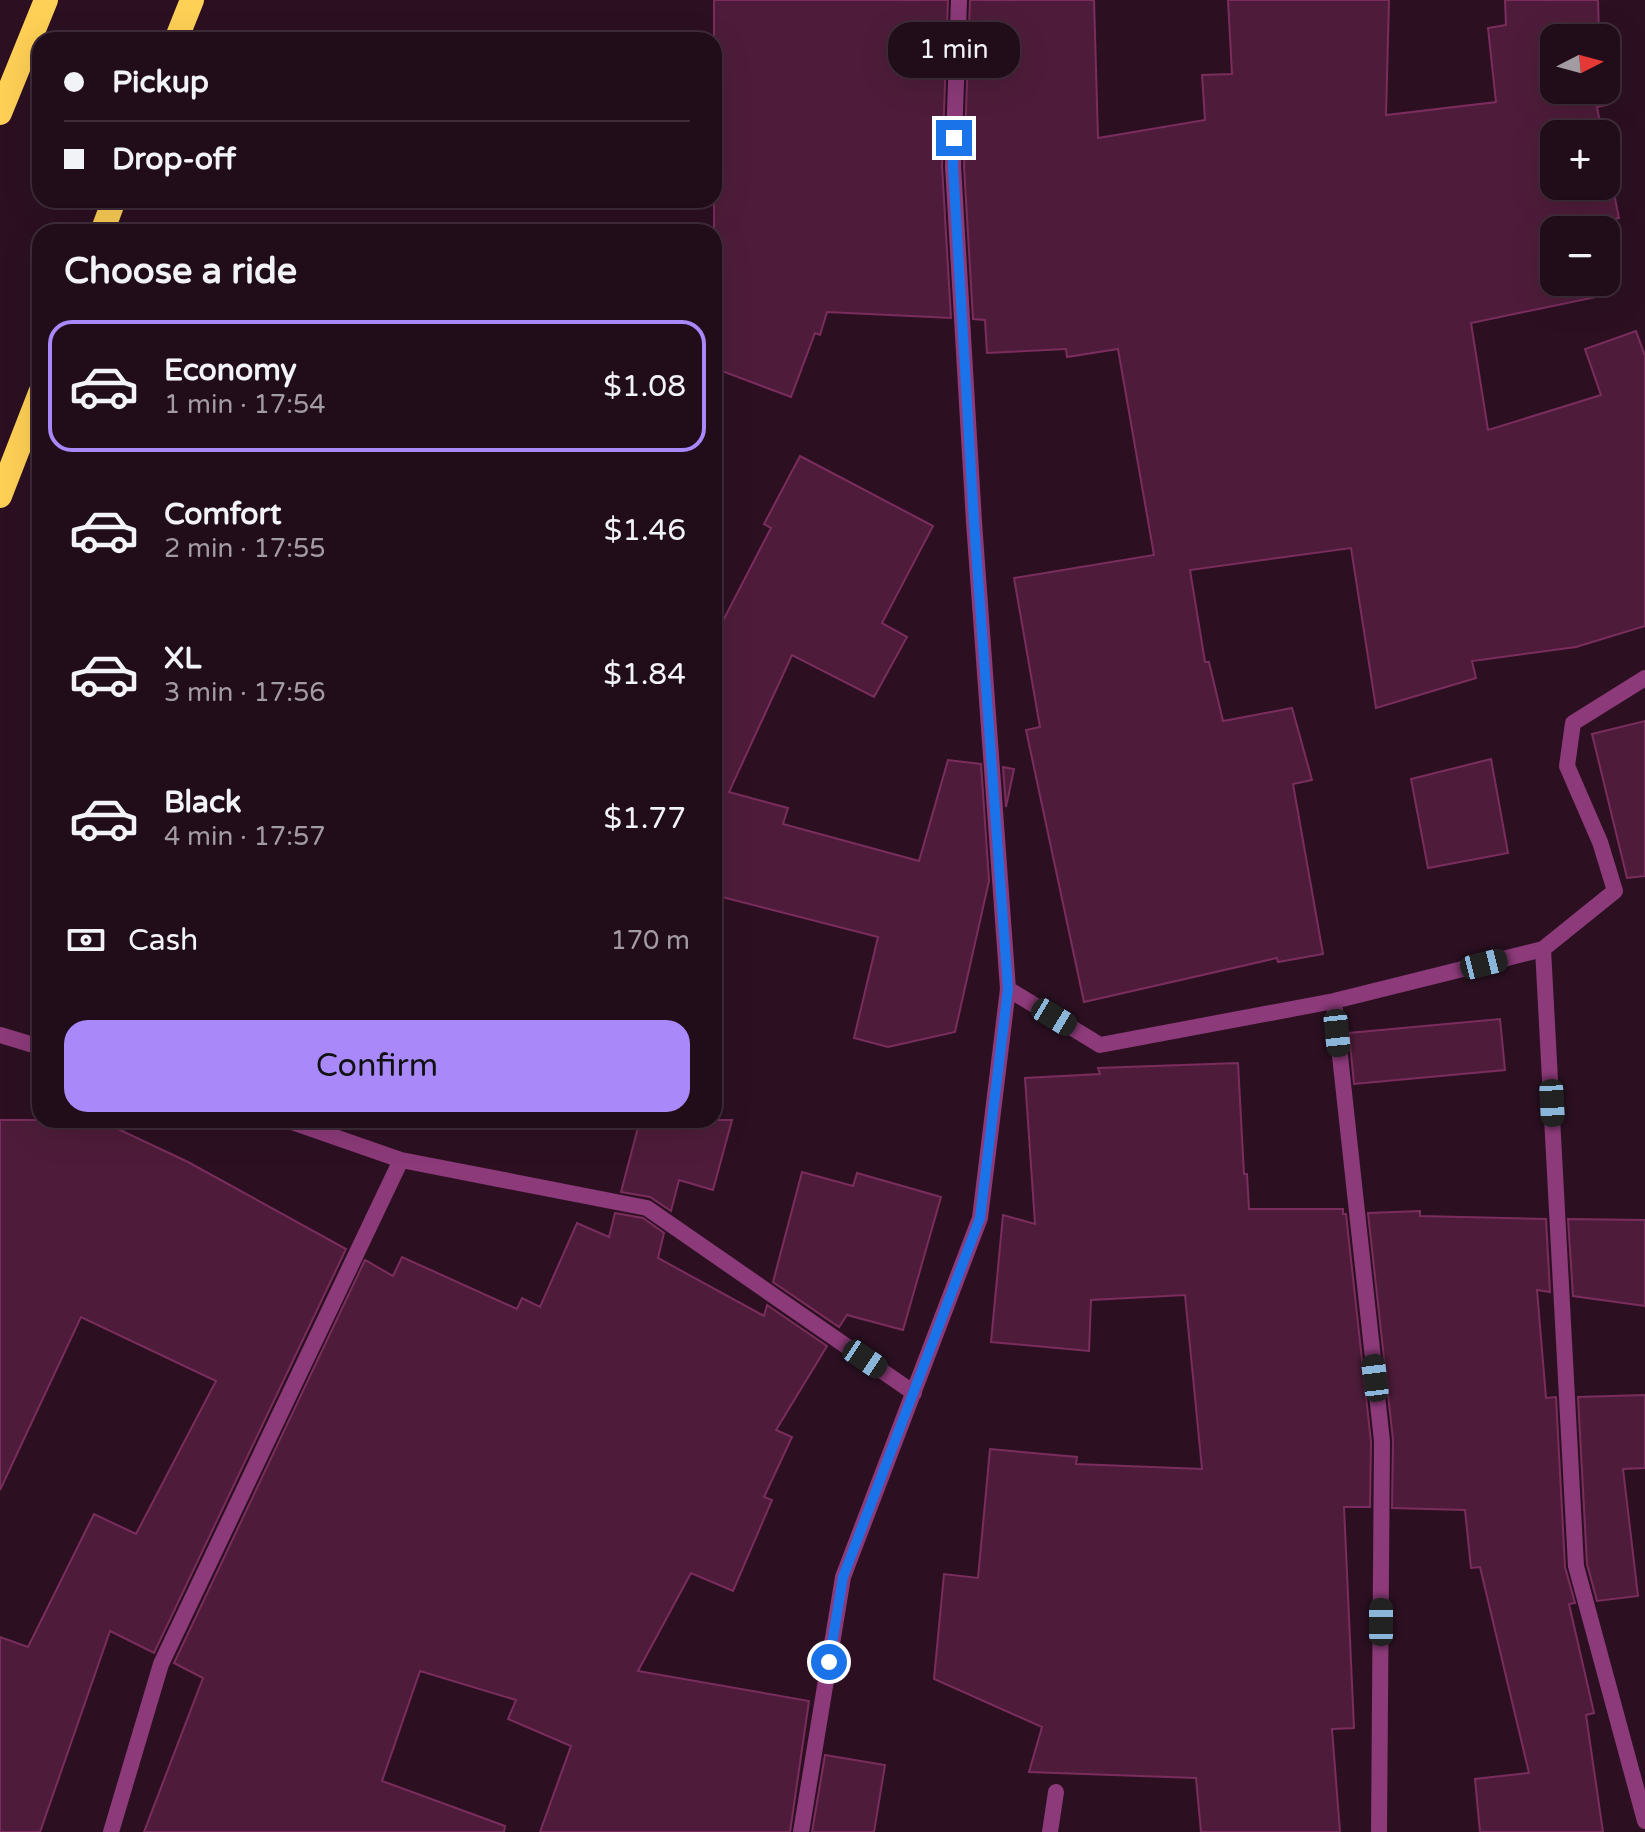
<!DOCTYPE html>
<meta charset="utf-8">
<style>
:root{--surface:#210c1a;--page:#291523;--text:#f1f3f6;--muted:#a29ba2;--line:#3e2c39;--accent:#a989fa}
body{margin:0;font-family:"Varela Round",sans-serif;background:var(--page);color:var(--text);height:100vh;display:flex;flex-direction:column;font-size:30px;white-space:nowrap}
*{box-sizing:border-box;margin:0}
p{font-size:26px;color:var(--muted)}
.icon{flex:none;width:44px;height:44px;fill:none;stroke:currentColor;stroke-width:2;stroke-linecap:round;stroke-linejoin:round}
.map{position:relative;flex:1;overflow:hidden}
.panel{position:absolute;left:32px;top:224px;width:690px;height:904px;display:flex;flex-direction:column;background:var(--surface);border-radius:24px;box-shadow:0 8px 32px #0002,0 0 0 2px var(--line)}
.panel>*{flex:none}
.banner{position:absolute;left:32px;top:32px;width:690px;height:176px;border-radius:24px;box-shadow:0 8px 32px #0002,0 0 0 2px var(--line);display:grid;align-content:center;height:176px;padding:0 32px;background:var(--surface)}
.needle{width:52px;rotate:84deg}
.buttons{position:absolute;left:1540px;top:24px;display:grid;gap:16px}
.buttons a{display:grid;place-items:center;width:80px;height:80px;border-radius:16px;background:var(--surface);box-shadow:0 8px 32px #0002,0 0 0 2px var(--line);font-size:40px}
.end{position:absolute;width:36px;height:36px;margin:-18px;border:10px solid #1a73e8;background:#fff;box-shadow:0 0 0 4px #fff}
.from{border-radius:50%}
.bubble{position:absolute;height:56px;border-radius:24px;background:var(--surface);box-shadow:0 8px 32px #0002,0 0 0 2px var(--line);font-size:26px;font-weight:600;line-height:56px;text-align:center}
.car{position:absolute;width:24px;height:48px;margin:-24px -12px;border-radius:10px;box-shadow:0 0 6px 2px #0007;background:linear-gradient(#222 24%,#8ab4d8 0 40%,#222 0 76%,#8ab4d8 0 86%,#222 0)}
.banner b{display:flex;align-items:center;gap:28px;height:76px;font-size:30px}
.banner b+b{border-top:2px solid var(--line)}
.banner i{width:20px;height:20px;background:var(--text)}
ul{padding:0;list-style:none}
li{display:flex;align-items:center;gap:24px;height:132px;margin:0 16px 12px;padding:0 16px;border:4px solid transparent;border-radius:24px}
li div{flex:1}
li b{display:block;font-size:30px}
li em{font-style:normal;font-weight:600}
li.active{border-color:var(--accent)}
li>.icon{width:72px;height:72px;stroke-width:1.5}
h2{padding:0 32px;font-size:36px;line-height:96px}
.pay{display:flex;align-items:center;gap:20px;height:88px;padding:0 32px;font-size:30px}
.pay p{margin-inline-start:auto}
.cta{display:flex;gap:16px;margin-top:auto;padding:16px 32px}
.cta a{flex:1;height:92px;border-radius:24px;background:var(--accent);color:#111;font-size:32px;font-weight:600;line-height:92px;text-align:center}
.map>svg:first-child{display:block}
.building{fill:#4e1c3a;stroke:#7a2d5c;stroke-width:2}
.lines{fill:none;stroke-linecap:round;stroke-linejoin:round}
.street{stroke:#8c3a79;stroke-width:16}
.highway{stroke:#ffd056;stroke-width:24}
.route{stroke:#1a73e8;stroke-width:10}
</style>
<div class="map">
<svg width="1645" height="1832" viewBox="0 0 1645 1832">
<rect width="100%" height="100%" fill="#2c1022"/>
<!-- building -->
<path class="building" d="M 714,0 L 948,0 L 942,166 L 951,318 L 827,312 L 820,335 L 815,333 L 791,397 L 714,368 Z
M 970,0 L 1094,0 L 1098,138 L 1205,120 L 1202,75 L 1232,74 L 1228,0 L 1389,0 L 1386,115 L 1496,102 L 1488,28 L 1506,25 L 1505,0 L 1598,0 L 1599,38 L 1554,38 L 1554,90 L 1605,90 L 1607,105 L 1597,107 L 1602,134 L 1554,134 L 1554,186 L 1606,186 L 1606,154 L 1619,218 L 1587,225 L 1588,230 L 1554,230 L 1554,282 L 1598,282 L 1601,296 L 1471,323 L 1488,430 L 1601,395 L 1585,349 L 1636,331 L 1645,356 L 1645,626 L 1576,647 L 1472,661 L 1476,678 L 1376,708 L 1351,548 L 1190,570 L 1205,662 L 1209,662 L 1223,721 L 1292,708 L 1312,780 L 1293,784 L 1323,954 L 1278,962 L 1277,958 L 1084,1002 L 1026,730 L 1040,727 L 1014,578 L 1154,555 L 1118,349 L 1067,357 L 1066,349 L 987,353 L 985,320 L 973,319 L 964,166 Z
M 800,456 L 933,526 L 882,623 L 907,637 L 874,697 L 792,655 L 729,792 L 788,808 L 783,824 L 919,861 L 948,760 L 981,764 L 989,881 L 955,1032 L 888,1047 L 854,1038 L 878,937 L 714,895 L 714,638 L 771,528 L 764,524 Z
M 1645,721 L 1645,876 L 1627,878 L 1592,734 Z
M 1491,759 L 1508,853 L 1428,868 L 1411,779 Z
M 1003,767 L 1014,769 L 1006,807 Z
M 1500,1019 L 1505,1070 L 1354,1084 L 1349,1033 Z
M 1238,1063 L 1244,1174 L 1247,1174 L 1249,1209 L 1343,1209 L 1343,1214 L 1346,1214 L 1371,1442 L 1370,1507 L 1344,1507 L 1354,1728 L 1332,1729 L 1340,1832 L 1201,1832 L 1196,1778 L 1029,1772 L 1042,1727 L 934,1679 L 944,1574 L 978,1578 L 990,1449 L 1077,1457 L 1076,1464 L 1202,1469 L 1185,1295 L 1091,1300 L 1089,1351 L 991,1342 L 1003,1215 L 1035,1224 L 1025,1078 L 1100,1074 L 1098,1068 Z
M 0,1120 L 99,1120 L 188,1162 L 346,1249 L 154,1653 L 110,1631 L 40,1832 L 0,1832 L 0,1637 L 28,1647 L 94,1514 L 136,1534 L 216,1381 L 81,1317 L 0,1490 Z
M 640,1120 L 732,1120 L 713,1190 L 679,1180 L 671,1211 L 650,1197 L 621,1192 Z
M 802,1172 L 853,1186 L 857,1173 L 941,1197 L 903,1330 L 847,1315 L 839,1327 L 773,1282 Z
M 1420,1211 L 1420,1216 L 1546,1219 L 1550,1292 L 1537,1290 L 1546,1398 L 1556,1397 L 1565,1567 L 1575,1603 L 1569,1604 L 1594,1713 L 1586,1715 L 1603,1832 L 1480,1832 L 1475,1779 L 1529,1773 L 1480,1567 L 1471,1568 L 1465,1510 L 1392,1508 L 1393,1440 L 1368,1213 Z
M 615,1213 L 643,1218 L 664,1233 L 658,1258 L 764,1316 L 767,1305 L 827,1346 L 776,1430 L 792,1437 L 764,1497 L 772,1500 L 733,1591 L 691,1573 L 638,1671 L 809,1701 L 790,1832 L 540,1832 L 571,1746 L 508,1719 L 516,1700 L 420,1671 L 382,1781 L 505,1826 L 504,1832 L 144,1832 L 203,1678 L 174,1663 L 365,1260 L 393,1276 L 402,1257 L 517,1309 L 522,1298 L 540,1307 L 577,1223 L 609,1237 Z
M 1568,1219 L 1645,1220 L 1645,1306 L 1573,1296 Z
M 1645,1395 L 1645,1468 L 1623,1469 L 1638,1596 L 1597,1601 L 1587,1564 L 1578,1397 Z
M 825,1755 L 885,1765 L 874,1832 L 812,1832 Z"/>
<g class="lines">
<!-- street -->
<path class="street" d="M 1543,949 L 1576,1566 L 1645,1821
M 1008,989 L 1100,1045 L 1334,1001 L 1543,949 L 1615,891 L 1600,842 L 1567,766 L 1573,723 L 1645,678
M 1334,1001 L 1382,1441 L 1379,1832
M 0,1035 L 40,1047
M 286,1120 L 401,1160 L 647,1208 L 914,1393
M 111,1832 L 161,1664 L 401,1160
M 801,1832 L 843,1577 L 980,1218 L 1008,989 L 974,522 L 953,166 L 959,0
M 1050,1832 L 1056,1792"/>
<!-- highway -->
<path class="highway" d="M 176,40 L 192,0
M 0,113 L 46,0
M 102,232 L 114,200
M 0,496 L 40,393"/>
</g>
<g class="lines">
<!-- route -->
<path class="route" d="M 829,1662 L 843,1577 L 980,1218 L 1008,989 L 974,522 L 953,166 L 954,138"/>
</g>
</svg>
<div class="buttons">
<a><svg class="needle" viewBox="-14 -14 28 28"><path d="M0-13l5 13h-10z" fill="#e53935"/><path d="M0 13l5-13h-10z" fill="#a29ba2"/></svg></a>
<a>+</a>
<a>−</a>
</div>
<i class="end from" style="left:829px;top:1662px"></i>
<i class="end" style="left:954px;top:138px"></i>
<div class="bubble" style="left:888px;top:22px;width:132px">1 min</div>
<i class="car" style="left:1484px;top:964px;rotate:76deg"></i>
<i class="car" style="left:1054px;top:1017px;rotate:121deg"></i>
<i class="car" style="left:1337px;top:1033px;rotate:174deg"></i>
<i class="car" style="left:1552px;top:1103px;rotate:177deg"></i>
<i class="car" style="left:865px;top:1359px;rotate:124deg"></i>
<i class="car" style="left:1375px;top:1378px;rotate:353deg"></i>
<i class="car" style="left:1381px;top:1622px;rotate:0deg"></i>
<div class="banner">
<b><i class="from"></i>Pickup</b>
<b><i></i>Drop-off</b>
</div>
<section class="panel">
<h2>Choose a ride</h2>
<ul>
<li class="active"><svg class="icon" aria-label="car" viewBox="0 0 24 24"><path d="M5 17H2v-5l4-1 3-4h7l3 4 3 1v5h-3M9 17h6M6 11h13"/><circle cx="7" cy="17" r="2"/><circle cx="17" cy="17" r="2"/></svg><div><b>Economy</b><p>1 min · 17:54</p></div><em>$1.08</em></li>
<li><svg class="icon" aria-label="car" viewBox="0 0 24 24"><path d="M5 17H2v-5l4-1 3-4h7l3 4 3 1v5h-3M9 17h6M6 11h13"/><circle cx="7" cy="17" r="2"/><circle cx="17" cy="17" r="2"/></svg><div><b>Comfort</b><p>2 min · 17:55</p></div><em>$1.46</em></li>
<li><svg class="icon" aria-label="car" viewBox="0 0 24 24"><path d="M5 17H2v-5l4-1 3-4h7l3 4 3 1v5h-3M9 17h6M6 11h13"/><circle cx="7" cy="17" r="2"/><circle cx="17" cy="17" r="2"/></svg><div><b>XL</b><p>3 min · 17:56</p></div><em>$1.84</em></li>
<li><svg class="icon" aria-label="car" viewBox="0 0 24 24"><path d="M5 17H2v-5l4-1 3-4h7l3 4 3 1v5h-3M9 17h6M6 11h13"/><circle cx="7" cy="17" r="2"/><circle cx="17" cy="17" r="2"/></svg><div><b>Black</b><p>4 min · 17:57</p></div><em>$1.77</em></li>
</ul>
<div class="pay"><svg class="icon" aria-label="cash" viewBox="0 0 24 24"><path d="M3 7h18v10H3z"/><circle cx="12" cy="12" r="2"/></svg>Cash<p>170 m</p></div>
<div class="cta"><a>Confirm</a></div>
</section>
</div>
